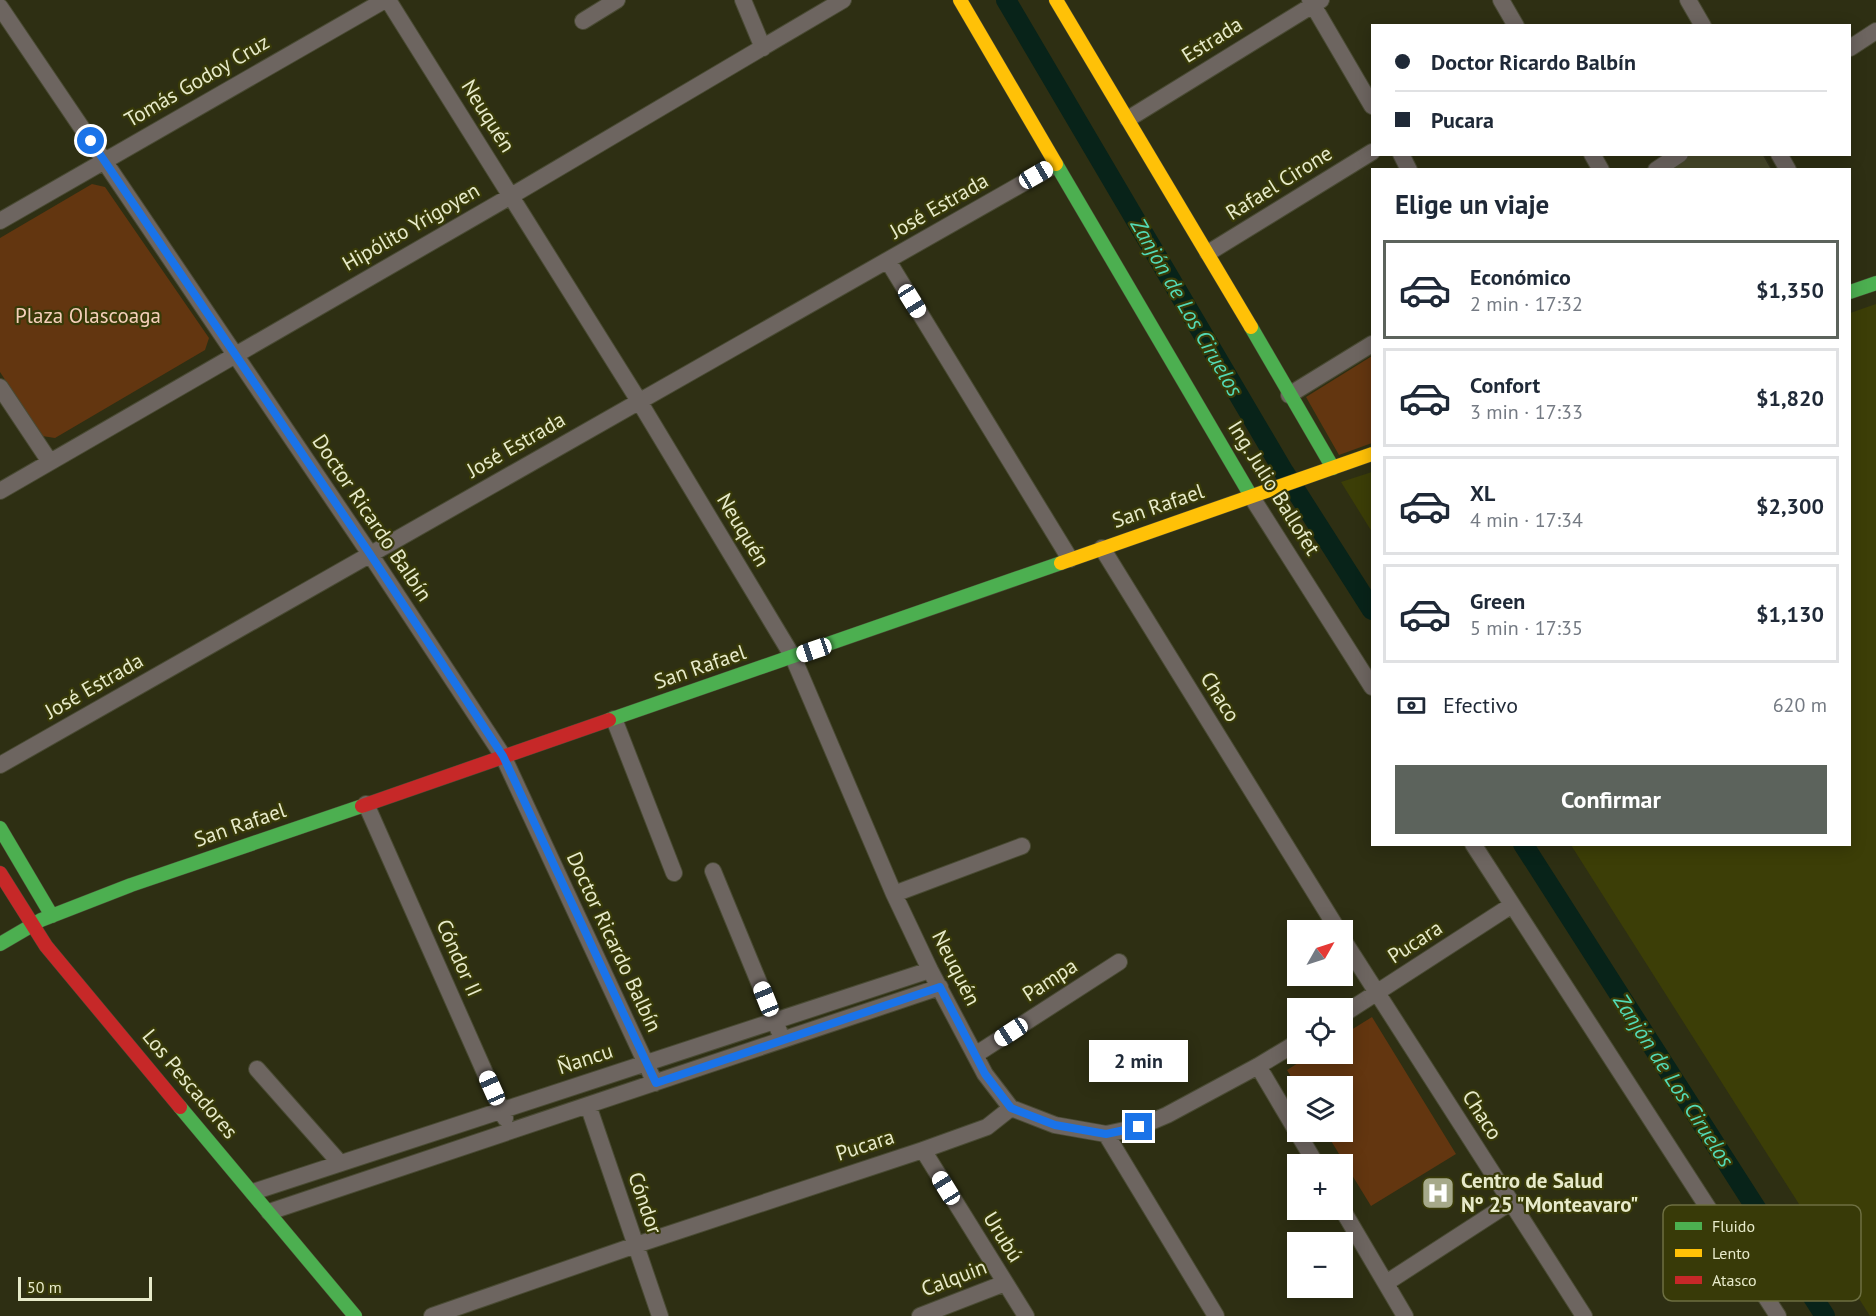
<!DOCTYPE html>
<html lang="es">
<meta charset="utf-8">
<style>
:root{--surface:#fff;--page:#f2f2f3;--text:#1f2937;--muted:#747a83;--line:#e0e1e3;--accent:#5c635c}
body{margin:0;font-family:"PT Sans",sans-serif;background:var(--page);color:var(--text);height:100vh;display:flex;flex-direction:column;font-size:22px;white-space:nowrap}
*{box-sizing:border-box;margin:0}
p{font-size:20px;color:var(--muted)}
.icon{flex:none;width:33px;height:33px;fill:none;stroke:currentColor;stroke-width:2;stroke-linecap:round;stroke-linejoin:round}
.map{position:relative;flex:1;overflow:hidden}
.side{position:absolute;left:1371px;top:168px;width:480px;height:678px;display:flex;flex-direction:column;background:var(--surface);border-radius:0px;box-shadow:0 3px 15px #0003}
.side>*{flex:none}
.banner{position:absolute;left:1371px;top:24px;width:480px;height:132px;border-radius:0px;box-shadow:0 3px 15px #0003;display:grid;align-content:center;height:132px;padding:0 24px;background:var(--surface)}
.needle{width:39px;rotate:51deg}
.buttons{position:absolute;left:1287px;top:920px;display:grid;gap:12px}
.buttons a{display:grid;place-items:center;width:66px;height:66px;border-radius:0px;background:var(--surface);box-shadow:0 3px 15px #0003;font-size:30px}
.scale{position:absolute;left:18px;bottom:15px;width:134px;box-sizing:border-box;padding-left:6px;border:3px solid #e7eaca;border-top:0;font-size:16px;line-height:21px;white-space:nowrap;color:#e7eaca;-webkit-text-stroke:4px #383a08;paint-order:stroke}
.end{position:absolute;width:27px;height:27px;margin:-14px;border:8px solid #1a73e8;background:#fff;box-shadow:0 0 0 3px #fff}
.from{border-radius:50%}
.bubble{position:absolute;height:42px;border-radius:0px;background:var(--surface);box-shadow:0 3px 15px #0003;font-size:20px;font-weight:600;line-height:42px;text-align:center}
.car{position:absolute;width:18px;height:36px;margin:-18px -9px;border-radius:8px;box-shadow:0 0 4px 2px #0007;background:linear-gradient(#fff 24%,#345 0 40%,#fff 0 76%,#345 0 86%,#fff 0)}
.banner b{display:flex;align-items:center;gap:21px;height:57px;font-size:22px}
.banner b+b{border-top:2px solid var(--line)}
.banner i{width:15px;height:15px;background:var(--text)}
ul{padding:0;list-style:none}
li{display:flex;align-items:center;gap:18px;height:99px;margin:0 12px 9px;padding:0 12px;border:3px solid var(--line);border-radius:0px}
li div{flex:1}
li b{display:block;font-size:22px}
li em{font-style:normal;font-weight:600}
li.current{border-color:var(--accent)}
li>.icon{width:54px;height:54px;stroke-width:1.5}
h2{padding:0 24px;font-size:27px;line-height:72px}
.pay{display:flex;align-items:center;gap:15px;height:66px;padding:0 24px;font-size:22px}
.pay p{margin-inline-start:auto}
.button{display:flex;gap:12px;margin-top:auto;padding:12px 24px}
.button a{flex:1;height:69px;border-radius:0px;background:var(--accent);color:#fff;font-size:24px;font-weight:600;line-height:69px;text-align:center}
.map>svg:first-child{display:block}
.built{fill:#3c3e07}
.green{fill:#633610}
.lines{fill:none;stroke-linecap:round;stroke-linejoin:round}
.canal{stroke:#082319;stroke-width:20}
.building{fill:#47482a;stroke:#32321d;stroke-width:1.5}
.street-casing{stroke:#494a33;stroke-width:18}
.fast-casing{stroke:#494a33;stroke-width:15}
.slow-casing{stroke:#494a33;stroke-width:15}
.jam-casing{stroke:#494a33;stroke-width:15}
.street{stroke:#6d6560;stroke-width:16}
.fast{stroke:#4caf50;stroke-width:14}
.slow{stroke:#ffc107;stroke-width:14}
.jam{stroke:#c62828;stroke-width:14}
.route{stroke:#1a73e8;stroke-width:8}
.labels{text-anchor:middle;stroke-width:4.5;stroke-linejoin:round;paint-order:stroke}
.street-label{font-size:21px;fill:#e7eaca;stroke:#383a08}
.park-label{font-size:21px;fill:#f5cfba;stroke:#383a08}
.poi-label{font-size:21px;font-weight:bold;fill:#e7eaca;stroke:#383a08;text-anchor:start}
.water-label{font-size:22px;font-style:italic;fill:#53dab6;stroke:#383a08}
.key{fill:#383a08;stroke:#6d6f42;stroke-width:1.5}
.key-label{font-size:16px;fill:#e7eaca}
</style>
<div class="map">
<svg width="1876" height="1316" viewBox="0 0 1876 1316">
<rect width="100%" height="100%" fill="#2e2f13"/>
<!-- built -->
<path class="built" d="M 1876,304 L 1876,1316 L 1870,1316 L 1571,845 L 1850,844 L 1850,313 Z
M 1372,472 L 1372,532 L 1341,482 Z"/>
<!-- green -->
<path class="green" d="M 92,184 L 105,187 L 209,338 L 205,350 L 55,438 L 42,436 L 0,372 L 0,238 Z
M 1372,356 L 1372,443 L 1339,455 L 1306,397 Z
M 1372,1017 L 1456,1154 L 1371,1206 L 1325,1131 L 1342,1131 L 1342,1086 L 1297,1087 L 1287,1070 L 1314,1053 L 1342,1053 L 1343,1035 Z"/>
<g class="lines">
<!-- canal -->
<path class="canal" d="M 1006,0 L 1284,472 L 1372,610
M 1523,844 L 1825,1316"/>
</g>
<!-- building -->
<path class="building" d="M 1686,154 L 1763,154 L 1772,170 L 1662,170 Z"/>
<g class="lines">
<defs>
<path id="street" d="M 388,0 L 639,401 L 793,657 L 894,894 L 930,970 L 985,1074 L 1011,1108
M 743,0 L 763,48
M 1310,0 L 1372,106
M 1501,0 L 1516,26
M 1688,0 L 1703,26
M 0,7 L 370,554 L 503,756 L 655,1083
M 583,21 L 617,0
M 1850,48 L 1876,31
M 1128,119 L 1321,0
M 1401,154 L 1409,170
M 1592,154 L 1601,170
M 1779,154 L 1788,170
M 1656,170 L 1680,154
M 0,221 L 385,0
M 1208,253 L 1372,152
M 888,261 L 1070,559
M 0,387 L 50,462
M 1289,395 L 1372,344
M 0,491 L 511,196 L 843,0
M 1251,496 L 1372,687
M 1102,548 L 1338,930
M 614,719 L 674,873
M 0,765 L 1055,165
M 366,804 L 505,1118
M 1473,844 L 1778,1316
M 713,871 L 779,1031
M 894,894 L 1022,846
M 1342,938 L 1584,1316
M 1342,1015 L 1512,905
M 975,1055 L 1119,962
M 1258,1066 L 1316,1164
M 257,1069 L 340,1163
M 588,1105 L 660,1316
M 1011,1108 L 1055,1125 L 1106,1134 L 1139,1127 L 1167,1115 L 1258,1066 L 1298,1042
M 1106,1134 L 1216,1316
M 923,1150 L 1026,1316
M 253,1192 L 930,970
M 1342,1209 L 1405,1316
M 269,1212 L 940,987
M 1386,1283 L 1511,1202
M 432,1316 L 636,1245 L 923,1150 L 987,1127 L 1011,1108
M 920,1316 L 1005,1283"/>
<path id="fast" d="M 1056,164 L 1251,496
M 1850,292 L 1876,283
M 1251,327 L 1333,468
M 609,720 L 1061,563
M 0,828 L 52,916
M 0,944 L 41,920 L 131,885 L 362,806
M 180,1107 L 355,1316"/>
<path id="slow" d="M 960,0 L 1056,164
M 1056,0 L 1251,327
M 1061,563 L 1372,454"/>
<path id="jam" d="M 362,806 L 609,720
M 0,873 L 46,946 L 180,1107"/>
</defs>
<!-- street casing -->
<use href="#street" class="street-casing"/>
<!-- fast casing -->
<use href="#fast" class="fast-casing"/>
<!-- slow casing -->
<use href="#slow" class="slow-casing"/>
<!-- jam casing -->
<use href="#jam" class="jam-casing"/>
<!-- street -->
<use href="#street" class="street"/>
<!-- fast -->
<use href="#fast" class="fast"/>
<!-- slow -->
<use href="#slow" class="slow"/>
<!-- jam -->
<use href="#jam" class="jam"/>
</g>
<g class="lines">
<!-- route -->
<path class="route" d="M 91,141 L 370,554 L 503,756 L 656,1083 L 940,987 L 985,1074 L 1011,1108 L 1055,1125 L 1106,1134 L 1139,1127"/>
</g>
<!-- icons -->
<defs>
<symbol id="hospital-square" viewBox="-11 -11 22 22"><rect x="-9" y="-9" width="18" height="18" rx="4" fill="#a6a98a" stroke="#383a08"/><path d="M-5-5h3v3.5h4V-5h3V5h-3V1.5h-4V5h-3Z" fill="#fff"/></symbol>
</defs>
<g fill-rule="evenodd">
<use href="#hospital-square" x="1419" y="1174" width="38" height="38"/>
</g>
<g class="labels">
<!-- street labels -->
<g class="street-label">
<text transform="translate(1212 40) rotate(-32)" y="7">Estrada</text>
<text transform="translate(197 81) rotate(-30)" y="7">Tomás Godoy Cruz</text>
<text transform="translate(488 116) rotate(58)" y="7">Neuquén</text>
<text transform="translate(1279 183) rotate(-32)" y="7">Rafael Cirone</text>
<text transform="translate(939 206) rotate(-30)" y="7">José Estrada</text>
<text transform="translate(411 227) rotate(-30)" y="7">Hipólito Yrigoyen</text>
<text transform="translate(516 445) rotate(-30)" y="7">José Estrada</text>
<text transform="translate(1274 488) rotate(58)" y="7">Ing. Julio Ballofet</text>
<text transform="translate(1158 506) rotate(-19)" y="7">San Rafael</text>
<text transform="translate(372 518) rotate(56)" y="7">Doctor Ricardo Balbín</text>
<text transform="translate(743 530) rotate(59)" y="7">Neuquén</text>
<text transform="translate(700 667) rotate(-19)" y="7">San Rafael</text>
<text transform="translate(94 686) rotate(-30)" y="7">José Estrada</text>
<text transform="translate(1220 697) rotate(58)" y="7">Chaco</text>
<text transform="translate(240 825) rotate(-19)" y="7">San Rafael</text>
<text transform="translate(614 942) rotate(65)" y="7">Doctor Ricardo Balbín</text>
<text transform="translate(1415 942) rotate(-33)" y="7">Pucara</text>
<text transform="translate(459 958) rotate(66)" y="7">Cóndor II</text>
<text transform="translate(956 968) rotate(63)" y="7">Neuquén</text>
<text transform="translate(1050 980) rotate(-33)" y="7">Pampa</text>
<text transform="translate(585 1059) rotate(-18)" y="7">Ñancu</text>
<text transform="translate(190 1084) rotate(50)" y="7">Los Pescadores</text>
<text transform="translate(1482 1115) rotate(57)" y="7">Chaco</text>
<text transform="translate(865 1145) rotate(-18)" y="7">Pucara</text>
<text transform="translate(645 1203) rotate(71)" y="7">Cóndor</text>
<text transform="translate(1003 1237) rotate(58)" y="7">Urubú</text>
<text transform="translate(954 1278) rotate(-21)" y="7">Calquin</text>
</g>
<!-- park labels -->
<g class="park-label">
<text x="88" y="323">Plaza Olascoaga</text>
</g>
<!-- poi labels -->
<g class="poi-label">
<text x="1461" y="1188">Centro de Salud<tspan x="1461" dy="24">Nº 25 "Monteavaro"</tspan></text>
</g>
<!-- water labels -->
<g class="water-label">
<text transform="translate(1187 307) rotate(60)" y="8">Zanjón de Los Ciruelos</text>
<text transform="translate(1674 1080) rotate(57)" y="8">Zanjón de Los Ciruelos</text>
</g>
</g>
<!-- legend -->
<rect x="1663" y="1205" width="198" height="96" rx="9" class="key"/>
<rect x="1675" y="1222" width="27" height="8" fill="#4caf50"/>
<rect x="1675" y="1249" width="27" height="8" fill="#ffc107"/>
<rect x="1675" y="1276" width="27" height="8" fill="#c62828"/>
<g class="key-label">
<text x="1712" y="1232">Fluido</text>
<text x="1712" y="1259">Lento</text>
<text x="1712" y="1286">Atasco</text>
</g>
</svg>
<div class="buttons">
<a><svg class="needle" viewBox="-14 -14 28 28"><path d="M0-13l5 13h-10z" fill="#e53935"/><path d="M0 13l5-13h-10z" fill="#747a83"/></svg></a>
<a><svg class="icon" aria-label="locate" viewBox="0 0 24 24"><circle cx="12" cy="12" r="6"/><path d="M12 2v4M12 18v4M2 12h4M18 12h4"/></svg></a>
<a><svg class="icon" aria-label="layers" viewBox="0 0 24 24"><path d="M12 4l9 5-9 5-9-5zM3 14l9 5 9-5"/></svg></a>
<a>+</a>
<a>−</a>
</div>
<div class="scale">50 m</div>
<i class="end from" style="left:91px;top:141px"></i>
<i class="end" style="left:1139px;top:1127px"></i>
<div class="bubble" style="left:1089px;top:1040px;width:99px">2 min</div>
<i class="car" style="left:1036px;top:175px;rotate:60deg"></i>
<i class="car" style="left:912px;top:301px;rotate:148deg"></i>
<i class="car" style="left:814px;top:650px;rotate:251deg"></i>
<i class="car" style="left:766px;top:999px;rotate:338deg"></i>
<i class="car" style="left:1011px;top:1032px;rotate:237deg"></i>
<i class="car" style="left:492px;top:1088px;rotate:336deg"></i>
<i class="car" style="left:946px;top:1188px;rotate:328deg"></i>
<div class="banner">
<b><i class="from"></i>Doctor Ricardo Balbín</b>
<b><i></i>Pucara</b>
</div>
<section class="side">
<h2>Elige un viaje</h2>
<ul>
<li class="current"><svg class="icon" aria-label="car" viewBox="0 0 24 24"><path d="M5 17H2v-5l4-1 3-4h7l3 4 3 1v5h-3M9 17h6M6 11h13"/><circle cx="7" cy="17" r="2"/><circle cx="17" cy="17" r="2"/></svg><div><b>Económico</b><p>2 min · 17:32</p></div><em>$1,350</em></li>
<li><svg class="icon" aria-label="car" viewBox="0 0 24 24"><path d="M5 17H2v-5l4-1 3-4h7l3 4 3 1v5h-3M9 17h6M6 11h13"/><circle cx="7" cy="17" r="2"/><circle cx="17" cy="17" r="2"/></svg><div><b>Confort</b><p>3 min · 17:33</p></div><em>$1,820</em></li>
<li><svg class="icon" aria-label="car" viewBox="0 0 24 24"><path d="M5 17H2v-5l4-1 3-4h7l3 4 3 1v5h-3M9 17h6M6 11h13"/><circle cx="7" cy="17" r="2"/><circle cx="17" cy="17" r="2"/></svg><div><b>XL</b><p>4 min · 17:34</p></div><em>$2,300</em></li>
<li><svg class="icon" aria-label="car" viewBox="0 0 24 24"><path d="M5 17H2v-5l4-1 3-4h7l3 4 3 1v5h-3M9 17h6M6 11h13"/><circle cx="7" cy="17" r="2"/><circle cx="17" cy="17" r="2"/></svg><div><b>Green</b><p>5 min · 17:35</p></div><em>$1,130</em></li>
</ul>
<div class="pay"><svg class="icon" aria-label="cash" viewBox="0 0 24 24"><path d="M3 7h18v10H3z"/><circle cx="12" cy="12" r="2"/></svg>Efectivo<p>620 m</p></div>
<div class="button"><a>Confirmar</a></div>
</section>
</div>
